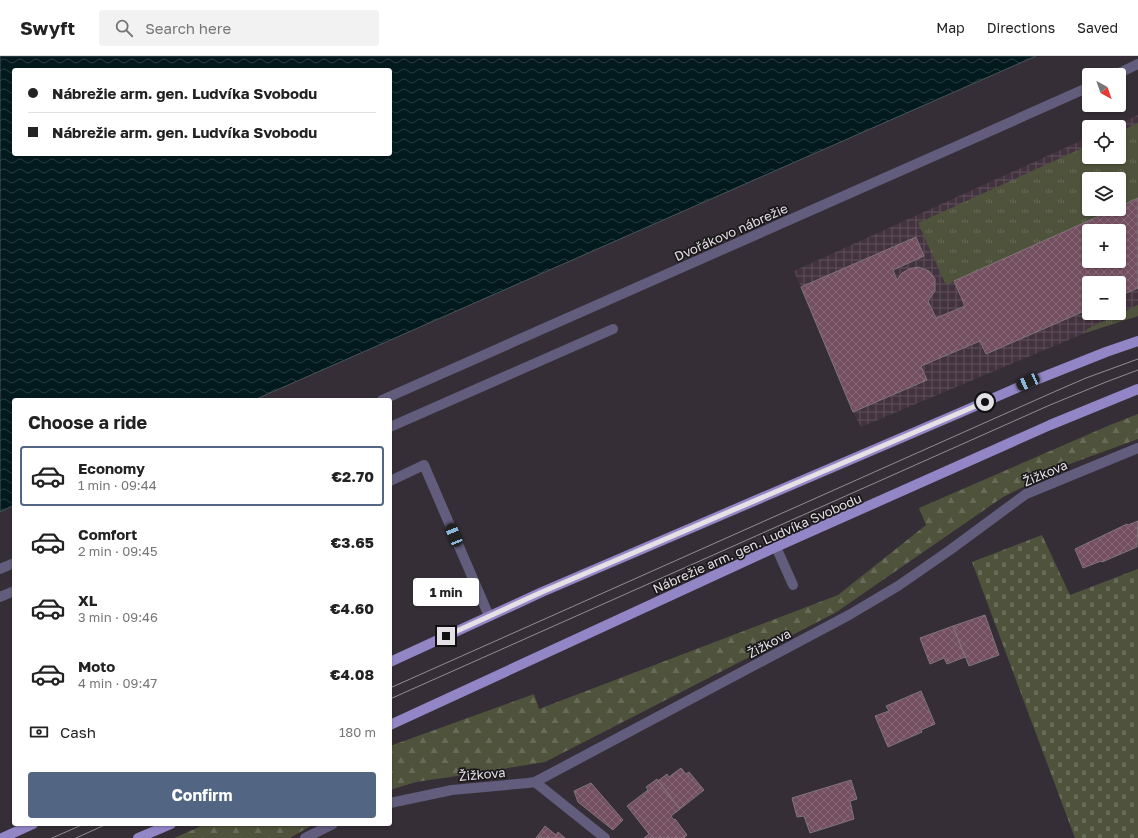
<!DOCTYPE html>
<meta charset="utf-8">
<style>
:root{--surface:#fff;--page:#f2f2f2;--text:#222;--muted:#767676;--line:#e0e0e0;--accent:#526684}
body{margin:0;font-family:"Golos Text",sans-serif;background:var(--page);color:var(--text);height:100vh;display:flex;flex-direction:column;font-size:15px;white-space:nowrap}
*{box-sizing:border-box;margin:0}
p{font-size:13px;color:var(--muted)}
.icon{flex:none;width:22px;height:22px;fill:none;stroke:currentColor;stroke-width:2;stroke-linecap:round;stroke-linejoin:round}
.map{position:relative;flex:1;overflow:hidden}
.drawer{position:absolute;left:12px;top:342px;width:380px;height:428px;display:flex;flex-direction:column;background:var(--surface);border-radius:4px;box-shadow:0 1px 3px #0004}
.drawer>*{flex:none}
.hud{position:absolute;left:12px;top:12px;width:380px;height:88px;border-radius:4px;box-shadow:0 1px 3px #0004;display:grid;align-content:center;height:88px;padding:0 16px;background:var(--surface)}
.needle{width:26px;rotate:140deg}
.controls{position:absolute;left:1082px;top:12px;display:grid;gap:8px}
.controls a{display:grid;place-items:center;width:44px;height:44px;border-radius:4px;background:var(--surface);box-shadow:0 1px 3px #0004;font-size:20px}
.end{position:absolute;width:18px;height:18px;margin:-9px;border:5px solid #e4e0e5;background:#111;box-shadow:0 0 0 2px #111}
.from{border-radius:50%}
.bubble{position:absolute;height:28px;border-radius:4px;background:var(--surface);box-shadow:0 1px 3px #0004;font-size:13px;font-weight:700;line-height:28px;text-align:center}
.car{position:absolute;width:12px;height:24px;margin:-12px -6px;border-radius:5px;box-shadow:0 0 3px 1px #0007;background:linear-gradient(#222 24%,#8ab4d8 0 40%,#222 0 76%,#8ab4d8 0 86%,#222 0)}
.hud b{display:flex;align-items:center;gap:14px;height:38px;font-size:15px}
.hud b+b{border-top:1px solid var(--line)}
.hud i{width:10px;height:10px;background:var(--text)}
ul{padding:0;list-style:none}
li{display:flex;align-items:center;gap:12px;height:60px;margin:0 8px 6px;padding:0 8px;border:2px solid transparent;border-radius:4px}
li div{flex:1}
li b{display:block;font-size:15px}
li em{font-style:normal;font-weight:700}
li.selected{border-color:var(--accent)}
li>.icon{width:36px;height:36px;stroke-width:1.5}
h2{padding:0 16px;font-size:18px;line-height:48px}
.pay{display:flex;align-items:center;gap:10px;height:44px;padding:0 16px;font-size:15px}
.pay p{margin-inline-start:auto}
.button{display:flex;gap:8px;margin-top:auto;padding:8px 16px}
.button a{flex:1;height:46px;border-radius:4px;background:var(--accent);color:#fff;font-size:16px;font-weight:700;line-height:46px;text-align:center}
header{display:flex;align-items:center;gap:24px;box-sizing:border-box;height:56px;padding:0 20px;background:var(--surface);border-bottom:1px solid var(--line)}
header strong{font-size:19px}
nav{display:flex;gap:22px;margin-inline-start:auto;font-size:14px}
.search{width:280px;height:36px;background:var(--page);display:flex;align-items:center;gap:10px;box-sizing:border-box;padding:0 14px;border-radius:4px;color:var(--muted);font-size:15px}
.map>svg:first-child{display:block}
.industrial{fill:url(#industrial-grid);fill-rule:evenodd}
.grass{fill:url(#grass-tufts)}
.forest{fill:url(#forest-firs)}
.cemetery{fill:url(#cemetery-stones)}
.water{fill:url(#water-waves);stroke:#46555a;fill-rule:evenodd}
.building{fill:url(#building-cross-hatch);stroke:#81747a;fill-rule:evenodd}
.lines{fill:none;stroke-linecap:round;stroke-linejoin:round}
.minor{stroke:#625c7d;stroke-width:10}
.major{stroke:#9286c7;stroke-width:10}
.tram{stroke:#928d93;stroke-width:1}
.route{stroke:#e4e0e5;stroke-width:5}
.labels{text-anchor:middle;stroke-width:3.5;stroke-linejoin:round;paint-order:stroke}
.street-label{font-size:13px;fill:#e4e0e5;stroke:#1b181c}
</style>
<header>
<strong>Swyft</strong>
<div class="search"><svg class="icon" aria-label="search" viewBox="0 0 24 24"><circle cx="10" cy="10" r="6"/><path d="M15 15l6 6"/></svg>Search here</div>
<nav><a>Map</a><a>Directions</a><a>Saved</a></nav>
</header>
<div class="map">
<svg width="1138" height="782" viewBox="0 0 1138 782">
<defs>
<pattern id="industrial-grid" width="8" height="8" patternUnits="userSpaceOnUse"><rect width="8" height="8" fill="#43333f"/><path d="M0 4h8M4 0v8" fill="none" stroke="#5e505b"/></pattern>
<pattern id="grass-tufts" width="24" height="20" patternUnits="userSpaceOnUse"><rect width="24" height="20" fill="#4f533c"/><path d="M3 7l-1-3M5 7V3M7 7l1-3M15 17l-1-3M17 17v-4M19 17l1-3" fill="none" stroke="#686b58"/></pattern>
<pattern id="forest-firs" width="22" height="20" patternUnits="userSpaceOnUse"><rect width="22" height="20" fill="#4f533c"/><path d="M5 1l3.5 6h-7zM16 11l3.5 6h-7z" fill="#686b58"/></pattern>
<pattern id="cemetery-stones" width="16" height="16" patternUnits="userSpaceOnUse"><rect width="16" height="16" fill="#4f533c"/><path d="M2 7V4a2 2 0 0 1 4 0v3zM10 15v-3a2 2 0 0 1 4 0v3z" fill="#686b58"/></pattern>
<pattern id="water-waves" width="16" height="10" patternUnits="userSpaceOnUse"><rect width="16" height="10" fill="#021a1e"/><path d="M0 5q4-4 8 0t8 0" fill="none" stroke="#273b3f"/></pattern>
<pattern id="building-cross-hatch" width="8" height="8" patternUnits="userSpaceOnUse"><rect width="8" height="8" fill="#734f60"/><path d="M0 0l8 8M0 8l8-8" fill="none" stroke="#876877"/></pattern>
</defs>
<rect width="100%" height="100%" fill="#362e37"/>
<!-- industrial -->
<path class="industrial" d="M 1138,59 L 1138,260 L 1085,277 L 861,371 L 853,356 L 794,215 L 1089,81 L 1089,101 L 1119,101 L 1119,71 L 1112,71 ZM 1089,123 L 1119,123 L 1119,153 L 1089,153 ZM 1089,175 L 1119,175 L 1119,205 L 1089,205 ZM 1089,227 L 1119,227 L 1119,257 L 1089,257 Z"/>
<!-- grass -->
<path class="grass" d="M 1138,67 L 1138,142 L 1119,151 L 1119,123 L 1089,123 L 1089,153 L 1115,153 L 946,229 L 918,167 L 1089,89 L 1089,101 L 1119,101 L 1119,76 Z
M 1138,249 L 1138,260 L 1085,277 L 1087,273 Z"/>
<!-- forest -->
<path class="forest" d="M 1138,358 L 1138,383 L 1067,409 L 1003,441 L 835,557 L 545,706 L 484,716 L 416,726 L 390,734 L 390,690 L 534,638 L 539,653 L 838,539 L 926,469 L 919,452 L 1110,369 Z
M 206,768 L 314,768 L 290,782 L 174,782 Z"/>
<!-- cemetery -->
<path class="cemetery" d="M 1042,479 L 1070,539 L 1138,513 L 1138,782 L 1075,782 L 972,506 Z"/>
<!-- water -->
<path class="water" d="M 0,0 L 1036,0 L 254,344 L 14,344 L 14,449 L 0,456 ZM 14,14 L 390,14 L 390,98 L 14,98 Z"/>
<!-- building -->
<path class="building" d="M 1138,142 L 1138,232 L 1119,240 L 1119,227 L 1089,227 L 1089,253 L 986,298 L 980,285 L 921,310 L 927,324 L 853,356 L 801,231 L 916,181 L 924,200 L 893,214 L 897,224 L 902,217 L 909,213 L 918,211 L 929,215 L 935,223 L 935,235 L 928,245 L 936,262 L 965,250 L 954,225 L 1115,153 L 1119,153 L 1119,151 ZM 1089,175 L 1119,175 L 1119,205 L 1089,205 Z
M 1138,465 L 1137,491 L 1102,506 L 1101,505 L 1083,512 L 1075,493 L 1127,468 L 1128,469 Z
M 985,559 L 999,599 L 969,610 L 953,570 Z
M 953,570 L 965,601 L 947,608 L 944,602 L 930,608 L 920,582 Z
M 921,635 L 935,668 L 921,674 L 922,676 L 888,691 L 875,660 L 889,655 L 886,650 Z
M 681,712 L 686,718 L 689,716 L 704,734 L 680,753 L 658,725 L 667,718 L 669,721 Z
M 657,723 L 680,753 L 671,760 L 674,764 L 675,763 L 687,779 L 684,782 L 644,782 L 649,778 L 627,750 L 648,734 L 646,731 Z
M 851,724 L 857,743 L 850,745 L 854,763 L 810,777 L 804,760 L 797,761 L 792,742 Z
M 591,727 L 623,764 L 613,774 L 578,746 L 574,735 Z
M 545,770 L 556,779 L 558,776 L 565,782 L 536,782 Z"/>
<g class="lines">
<!-- minor -->
<path class="minor" d="M 1115,19 L 1138,8
M 382,344 L 950,93 L 1089,31
M 390,371 L 613,273
M 390,425 L 424,409 L 489,560
M 776,491 L 793,529
M 0,513 L 14,507
M 0,541 L 14,535
M 535,726 L 605,782
M 390,747 L 452,734 L 528,727 L 535,726 L 849,559 L 898,530 L 950,494 L 1026,438 L 1138,392
M 305,782 L 333,768"/>
<!-- major -->
<path class="major" d="M 390,606 L 542,536 L 957,358 L 1028,327 L 1106,296 L 1138,285
M 390,669 L 776,491 L 1050,369 L 1138,333
M 2,782 L 33,768
M 138,782 L 171,768"/>
<!-- tram -->
<path class="tram" d="M 390,632 L 1056,335 L 1086,322 L 1138,303
M 390,643 L 1050,349 L 1106,326 L 1138,314
M 52,782 L 84,768
M 76,782 L 107,768"/>
</g>
<g class="lines">
<!-- route -->
<path class="route" d="M 446,580 L 542,536 L 985,346"/>
</g>
<g class="labels">
<!-- street labels -->
<g class="street-label">
<text transform="translate(731 176) rotate(-24)" y="5">Dvořákovo nábrežie</text>
<text transform="translate(1045 417) rotate(-23)" y="5">Žižkova</text>
<text transform="translate(757 487) rotate(-24)" y="5">Nábrežie arm. gen. Ludvíka Svobodu</text>
<text transform="translate(769 587) rotate(-28)" y="5">Žižkova</text>
<text transform="translate(482 718) rotate(-5)" y="5">Žižkova</text>
</g>
</g>
</svg>
<div class="controls">
<a><svg class="needle" viewBox="-14 -14 28 28"><path d="M0-13l5 13h-10z" fill="#e53935"/><path d="M0 13l5-13h-10z" fill="#767676"/></svg></a>
<a><svg class="icon" aria-label="locate" viewBox="0 0 24 24"><circle cx="12" cy="12" r="6"/><path d="M12 2v4M12 18v4M2 12h4M18 12h4"/></svg></a>
<a><svg class="icon" aria-label="layers" viewBox="0 0 24 24"><path d="M12 4l9 5-9 5-9-5zM3 14l9 5 9-5"/></svg></a>
<a>+</a>
<a>−</a>
</div>
<i class="end from" style="left:985px;top:346px"></i>
<i class="end" style="left:446px;top:580px"></i>
<div class="bubble" style="left:413px;top:522px;width:66px">1 min</div>
<i class="car" style="left:1028px;top:326px;rotate:246deg"></i>
<i class="car" style="left:454px;top:479px;rotate:338deg"></i>
<div class="hud">
<b><i class="from"></i>Nábrežie arm. gen. Ludvíka Svobodu</b>
<b><i></i>Nábrežie arm. gen. Ludvíka Svobodu</b>
</div>
<section class="drawer">
<h2>Choose a ride</h2>
<ul>
<li class="selected"><svg class="icon" aria-label="car" viewBox="0 0 24 24"><path d="M5 17H2v-5l4-1 3-4h7l3 4 3 1v5h-3M9 17h6M6 11h13"/><circle cx="7" cy="17" r="2"/><circle cx="17" cy="17" r="2"/></svg><div><b>Economy</b><p>1 min · 09:44</p></div><em>€2.70</em></li>
<li><svg class="icon" aria-label="car" viewBox="0 0 24 24"><path d="M5 17H2v-5l4-1 3-4h7l3 4 3 1v5h-3M9 17h6M6 11h13"/><circle cx="7" cy="17" r="2"/><circle cx="17" cy="17" r="2"/></svg><div><b>Comfort</b><p>2 min · 09:45</p></div><em>€3.65</em></li>
<li><svg class="icon" aria-label="car" viewBox="0 0 24 24"><path d="M5 17H2v-5l4-1 3-4h7l3 4 3 1v5h-3M9 17h6M6 11h13"/><circle cx="7" cy="17" r="2"/><circle cx="17" cy="17" r="2"/></svg><div><b>XL</b><p>3 min · 09:46</p></div><em>€4.60</em></li>
<li><svg class="icon" aria-label="car" viewBox="0 0 24 24"><path d="M5 17H2v-5l4-1 3-4h7l3 4 3 1v5h-3M9 17h6M6 11h13"/><circle cx="7" cy="17" r="2"/><circle cx="17" cy="17" r="2"/></svg><div><b>Moto</b><p>4 min · 09:47</p></div><em>€4.08</em></li>
</ul>
<div class="pay"><svg class="icon" aria-label="cash" viewBox="0 0 24 24"><path d="M3 7h18v10H3z"/><circle cx="12" cy="12" r="2"/></svg>Cash<p>180 m</p></div>
<div class="button"><a>Confirm</a></div>
</section>
</div>
